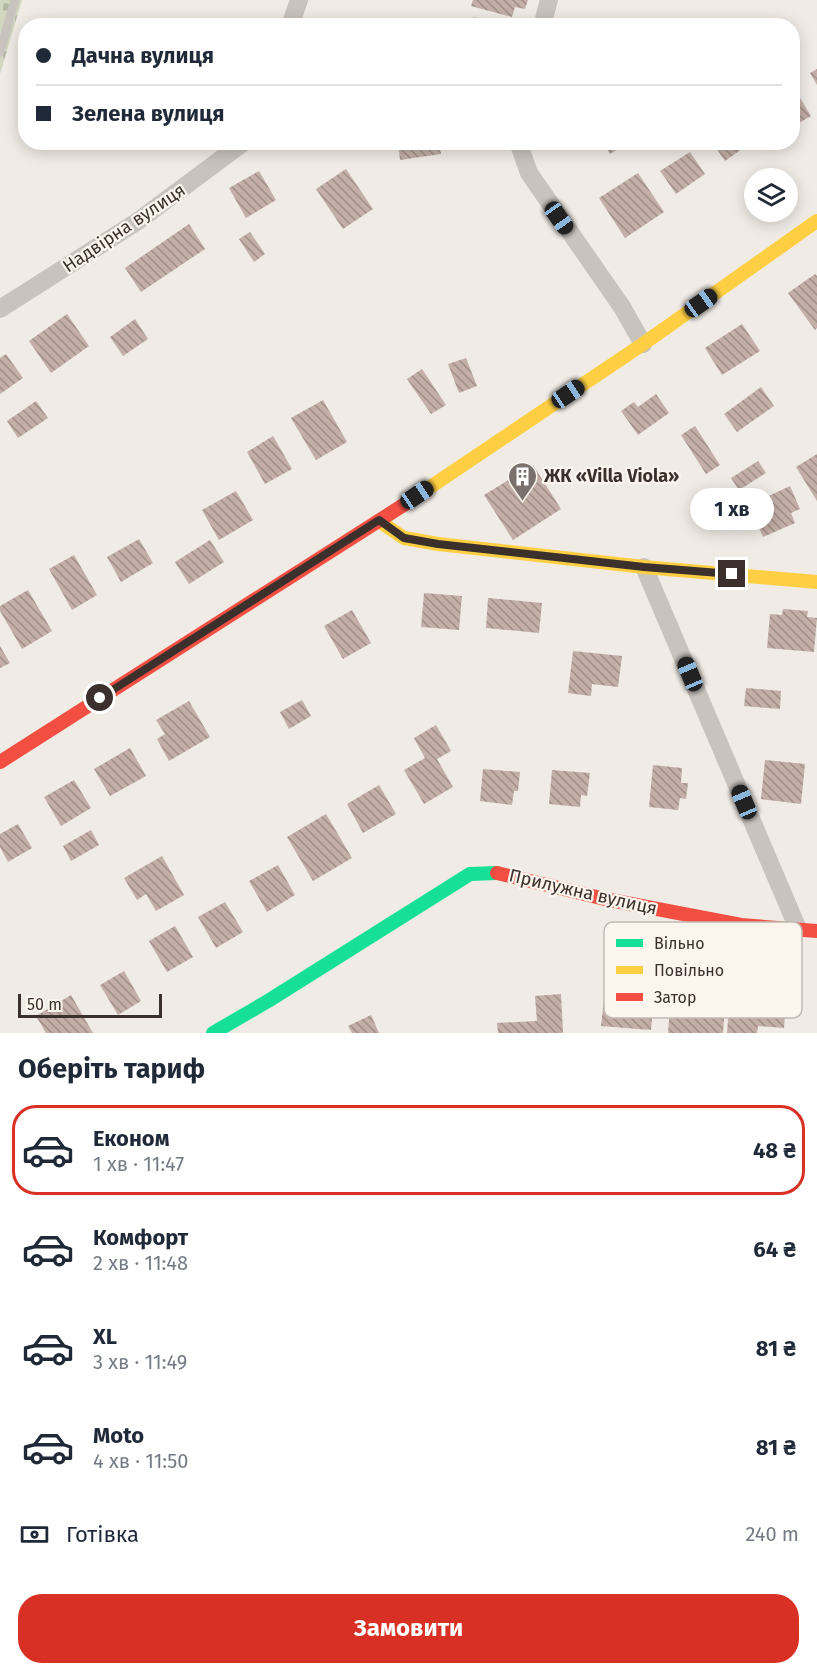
<!DOCTYPE html>
<html lang="uk">
<meta charset="utf-8">
<style>
:root{--surface:#fff;--page:#f6f6f7;--text:#1f2937;--muted:#747a83;--line:#e0e1e3;--accent:#d93025}
body{margin:0;font-family:"Fira Sans",sans-serif;background:var(--page);color:var(--text);height:100vh;display:flex;flex-direction:column;font-size:22px;white-space:nowrap}
*{box-sizing:border-box;margin:0}
p{font-size:20px;color:var(--muted)}
.icon{flex:none;width:33px;height:33px;fill:none;stroke:currentColor;stroke-width:2;stroke-linecap:round;stroke-linejoin:round}
.map{position:relative;height:1033px;overflow:hidden}
.panel{display:flex;flex-direction:column;background:var(--surface);flex:1}
.panel>*{flex:none}
.banner{position:absolute;left:18px;top:18px;width:782px;height:132px;border-radius:24px;box-shadow:0 3px 15px #0003;display:grid;align-content:center;height:132px;padding:0 18px;background:var(--surface)}
.buttons{position:absolute;left:744px;top:168px;display:grid;gap:12px}
.buttons a{display:grid;place-items:center;width:54px;height:54px;border-radius:50%;background:var(--surface);box-shadow:0 3px 15px #0003;font-size:30px}
.scale{position:absolute;left:18px;bottom:15px;width:144px;box-sizing:border-box;padding-left:6px;border:3px solid #3b302b;border-top:0;font-size:16px;line-height:21px;white-space:nowrap;color:#3b302b;-webkit-text-stroke:4px #fbf5ee;paint-order:stroke}
.end{position:absolute;width:27px;height:27px;margin:-14px;border:8px solid #3b302b;background:#fff;box-shadow:0 0 0 3px #fff}
.from{border-radius:50%}
.bubble{position:absolute;height:42px;border-radius:21px;background:var(--surface);box-shadow:0 3px 15px #0003;font-size:20px;font-weight:700;line-height:42px;text-align:center}
.car{position:absolute;width:18px;height:36px;margin:-18px -9px;border-radius:8px;box-shadow:0 0 4px 2px #0007;background:linear-gradient(#222 24%,#8ab4d8 0 40%,#222 0 76%,#8ab4d8 0 86%,#222 0)}
.banner b{display:flex;align-items:center;gap:21px;height:57px;font-size:22px}
.banner b+b{border-top:2px solid var(--line)}
.banner i{width:15px;height:15px;background:var(--text)}
ul{padding:0;list-style:none}
li{display:flex;align-items:center;gap:18px;height:90px;margin:0 12px 9px;padding:0 6px;border:3px solid transparent;border-radius:24px}
li div{flex:1}
li b{display:block;font-size:22px}
li em{font-style:normal;font-weight:700}
li.on{border-color:var(--accent)}
li>.icon{width:54px;height:54px;stroke-width:1.5}
h2{padding:0 18px;font-size:27px;line-height:72px}
.pay{display:flex;align-items:center;gap:15px;height:66px;padding:0 18px;font-size:22px}
.pay p{margin-inline-start:auto}
.primary-button{display:flex;gap:12px;margin-top:auto;padding:12px 18px}
.primary-button a{flex:1;height:69px;border-radius:24px;background:var(--accent);color:#fff;font-size:24px;font-weight:700;line-height:69px;text-align:center}
.map>svg:first-child{display:block}
.cemetery{fill:url(#cemetery-stones)}
.building{fill:url(#building-back-hatch)}
.lines{fill:none;stroke-linecap:round;stroke-linejoin:round}
.lane{stroke:#c9c3be;stroke-width:9}
.street{stroke:#c9c3be;stroke-width:18}
.fast{stroke:#16e098;stroke-width:14}
.slow{stroke:#ffcf43;stroke-width:14}
.jam{stroke:#f24e42;stroke-width:14}
.route{stroke:#3b302b;stroke-width:8}
.labels{text-anchor:middle;stroke-width:4.5;stroke-linejoin:round;paint-order:stroke}
.street-label{font-size:18px;fill:#3b302b;stroke:#fbf5ee}
.poi-label{font-size:18px;font-weight:bold;fill:#3b302b;stroke:#fbf5ee;text-anchor:start}
.key{fill:#fbf5ee;stroke:#c1bab4;stroke-width:1.5}
.key-label{font-size:16px;fill:#3b302b}
</style>
<div class="map">
<svg width="817" height="1033" viewBox="0 0 817 1033">
<defs>
<pattern id="cemetery-stones" width="16" height="16" patternUnits="userSpaceOnUse" patternTransform="scale(1.5)"><rect width="16" height="16" fill="#d1d6bf"/><path d="M2 7V4a2 2 0 0 1 4 0v3zM10 15v-3a2 2 0 0 1 4 0v3z" fill="#b4b8a4"/></pattern>
<pattern id="building-back-hatch" width="6" height="6" patternUnits="userSpaceOnUse" patternTransform="scale(1.5)"><rect width="6" height="6" fill="#c3afa7"/><path d="M-1 5l2 2M0 0l6 6M5-1l2 2" fill="none" stroke="#a08f88"/></pattern>
</defs>
<rect width="100%" height="100%" fill="#f0ebe5"/>
<!-- cemetery -->
<path class="cemetery" d="M 0,0 L 22,0 L 0,74 Z"/>
<!-- building -->
<path class="building" d="M 473,0 L 528,0 L 525,9 L 515,7 L 512,17 L 471,6 Z
M 473,17 L 499,23 L 499,26 L 472,26 Z
M 817,69 L 817,85 L 810,73 Z
M 792,85 L 811,116 L 792,127 Z
M 398,142 L 439,142 L 441,154 L 400,160 Z
M 603,142 L 629,142 L 610,154 Z
M 712,142 L 752,142 L 725,161 Z
M 690,152 L 705,174 L 676,194 L 660,171 Z
M 346,169 L 373,209 L 343,229 L 316,189 Z
M 259,171 L 276,200 L 246,218 L 229,188 Z
M 638,173 L 664,212 L 625,238 L 599,198 Z
M 189,224 L 205,249 L 141,292 L 125,268 Z
M 250,232 L 265,254 L 254,262 L 239,239 Z
M 815,274 L 817,276 L 817,328 L 815,330 L 788,293 Z
M 67,314 L 89,346 L 51,373 L 29,341 Z
M 135,319 L 148,339 L 123,356 L 110,337 Z
M 742,324 L 760,351 L 722,375 L 705,348 Z
M 6,354 L 23,378 L 0,394 L 0,358 Z
M 466,358 L 477,386 L 459,393 L 448,364 Z
M 422,369 L 446,405 L 431,414 L 407,379 Z
M 761,387 L 774,406 L 737,432 L 724,414 Z
M 656,394 L 669,413 L 638,435 L 621,411 L 634,402 L 638,407 Z
M 323,400 L 347,442 L 316,460 L 291,418 Z
M 36,401 L 48,418 L 18,438 L 7,421 Z
M 695,426 L 720,465 L 706,474 L 681,435 Z
M 273,436 L 292,469 L 265,484 L 247,452 Z
M 817,454 L 817,501 L 796,467 Z
M 758,461 L 766,473 L 739,490 L 731,478 Z
M 533,465 L 561,509 L 513,540 L 484,495 Z
M 790,486 L 800,509 L 791,513 L 795,523 L 763,537 L 749,505 Z
M 236,491 L 253,520 L 219,540 L 202,510 Z
M 139,539 L 153,563 L 121,582 L 107,557 Z
M 210,540 L 224,562 L 189,584 L 175,562 Z
M 74,555 L 97,595 L 72,610 L 49,569 Z
M 28,590 L 52,631 L 22,649 L 0,611 L 0,606 Z
M 424,593 L 462,596 L 459,630 L 421,627 Z
M 488,598 L 542,603 L 539,633 L 486,628 Z
M 783,609 L 808,611 L 807,617 L 817,618 L 814,652 L 767,648 L 770,614 L 782,615 Z
M 352,610 L 371,643 L 343,659 L 324,626 Z
M 0,646 L 10,663 L 0,668 Z
M 573,651 L 622,656 L 618,687 L 592,684 L 591,696 L 568,693 Z
M 746,688 L 781,691 L 780,709 L 744,706 Z
M 302,700 L 311,716 L 289,729 L 280,712 Z
M 189,701 L 210,737 L 169,761 L 157,739 L 165,734 L 156,720 Z
M 436,725 L 451,751 L 437,759 L 453,787 L 424,804 L 404,770 L 425,758 L 414,738 Z
M 130,748 L 146,776 L 110,796 L 94,769 Z
M 765,760 L 805,764 L 801,804 L 761,799 Z
M 653,765 L 682,768 L 681,783 L 688,783 L 686,799 L 680,798 L 678,810 L 649,807 Z
M 483,769 L 520,772 L 518,791 L 514,791 L 512,805 L 480,801 Z
M 552,770 L 590,773 L 587,796 L 581,795 L 580,807 L 549,804 Z
M 74,780 L 91,808 L 61,826 L 44,797 Z
M 379,785 L 396,814 L 363,833 L 347,804 Z
M 326,814 L 352,858 L 313,881 L 287,837 Z
M 18,824 L 32,848 L 8,862 L 0,847 L 0,834 Z
M 91,830 L 99,845 L 71,861 L 63,846 Z
M 162,856 L 184,895 L 156,911 L 146,894 L 137,900 L 124,878 Z
M 278,865 L 295,895 L 267,912 L 249,881 Z
M 225,902 L 243,932 L 216,948 L 198,917 Z
M 175,926 L 193,957 L 167,972 L 149,941 Z
M 607,970 L 656,975 L 651,1030 L 601,1026 Z
M 124,971 L 141,1001 L 118,1015 L 100,985 Z
M 703,976 L 727,978 L 723,1033 L 668,1033 L 672,981 L 703,984 Z
M 731,977 L 787,981 L 784,1028 L 758,1026 L 757,1033 L 727,1033 Z
M 561,994 L 563,1033 L 498,1033 L 497,1023 L 537,1021 L 535,996 Z
M 71,995 L 93,1033 L 46,1033 L 36,1016 Z
M 371,1015 L 379,1033 L 352,1033 L 348,1026 Z"/>
<g class="lines">
<!-- lane -->
<path class="lane" d="M 0,52 L 15,0"/>
<!-- street -->
<path class="street" d="M 290,26 L 299,0
M 542,26 L 549,0
M 518,142 L 529,173 L 622,307 L 643,344
M 0,309 L 138,221 L 244,142
M 644,567 L 798,929"/>
<!-- fast -->
<path class="fast" d="M 213,1033 L 268,1001 L 470,874 L 497,873"/>
<!-- slow -->
<path class="slow" d="M 405,504 L 643,344 L 817,221
M 379,521 L 404,538 L 438,544 L 644,567 L 817,582"/>
<!-- jam -->
<path class="jam" d="M 0,762 L 405,504
M 497,873 L 605,899 L 741,925 L 817,931"/>
</g>
<g class="lines">
<!-- route -->
<path class="route" d="M 100,698 L 379,520 L 404,538 L 438,544 L 644,567 L 732,574"/>
</g>
<!-- icons -->
<defs>
<symbol id="building-pin" viewBox="-11 -11 22 30"><path d="M0 17L-7.5 6A9.5 9.5 0 1 1 7.5 6Z" fill="#7a716c" stroke="#fbf5ee"/><path d="M-4-6H4V6H1V3H-1V6H-4ZM-2.5-4.3h1.7v1.8h-1.7ZM.8-4.3h1.7v1.8H.8ZM-2.5-1h1.7V.8h-1.7ZM.8-1h1.7V.8H.8Z" fill="#fff"/></symbol>
</defs>
<g fill-rule="evenodd">
<use href="#building-pin" x="506" y="460" width="33" height="45"/>
</g>
<g class="labels">
<!-- street labels -->
<g class="street-label">
<text transform="translate(124 228) rotate(-34)" y="6">Надвірна вулиця</text>
<text transform="translate(583 892) rotate(13)" y="6">Прилужна вулиця</text>
</g>
<!-- poi labels -->
<g class="poi-label">
<text x="544" y="482">ЖК «Villa Viola»</text>
</g>
</g>
<!-- legend -->
<rect x="604" y="922" width="198" height="96" rx="9" class="key"/>
<rect x="616" y="939" width="27" height="8" fill="#16e098"/>
<rect x="616" y="966" width="27" height="8" fill="#ffcf43"/>
<rect x="616" y="993" width="27" height="8" fill="#f24e42"/>
<g class="key-label">
<text x="654" y="949">Вільно</text>
<text x="654" y="976">Повільно</text>
<text x="654" y="1003">Затор</text>
</g>
</svg>
<div class="buttons">
<a><svg class="icon" aria-label="layers" viewBox="0 0 24 24"><path d="M12 4l9 5-9 5-9-5zM3 14l9 5 9-5"/></svg></a>
</div>
<div class="scale">50 m</div>
<i class="end from" style="left:100px;top:698px"></i>
<i class="end" style="left:732px;top:574px"></i>
<div class="bubble" style="left:690px;top:488px;width:84px">1 хв</div>
<i class="car" style="left:559px;top:218px;rotate:145deg"></i>
<i class="car" style="left:701px;top:303px;rotate:55deg"></i>
<i class="car" style="left:568px;top:394px;rotate:56deg"></i>
<i class="car" style="left:417px;top:495px;rotate:56deg"></i>
<i class="car" style="left:690px;top:674px;rotate:337deg"></i>
<i class="car" style="left:744px;top:802px;rotate:337deg"></i>
<div class="banner">
<b><i class="from"></i>Дачна вулиця</b>
<b><i></i>Зелена вулиця</b>
</div>
</div>
<section class="panel">
<h2>Оберіть тариф</h2>
<ul>
<li class="on"><svg class="icon" aria-label="car" viewBox="0 0 24 24"><path d="M5 17H2v-5l4-1 3-4h7l3 4 3 1v5h-3M9 17h6M6 11h13"/><circle cx="7" cy="17" r="2"/><circle cx="17" cy="17" r="2"/></svg><div><b>Економ</b><p>1 хв · 11:47</p></div><em>48 ₴</em></li>
<li><svg class="icon" aria-label="car" viewBox="0 0 24 24"><path d="M5 17H2v-5l4-1 3-4h7l3 4 3 1v5h-3M9 17h6M6 11h13"/><circle cx="7" cy="17" r="2"/><circle cx="17" cy="17" r="2"/></svg><div><b>Комфорт</b><p>2 хв · 11:48</p></div><em>64 ₴</em></li>
<li><svg class="icon" aria-label="car" viewBox="0 0 24 24"><path d="M5 17H2v-5l4-1 3-4h7l3 4 3 1v5h-3M9 17h6M6 11h13"/><circle cx="7" cy="17" r="2"/><circle cx="17" cy="17" r="2"/></svg><div><b>XL</b><p>3 хв · 11:49</p></div><em>81 ₴</em></li>
<li><svg class="icon" aria-label="car" viewBox="0 0 24 24"><path d="M5 17H2v-5l4-1 3-4h7l3 4 3 1v5h-3M9 17h6M6 11h13"/><circle cx="7" cy="17" r="2"/><circle cx="17" cy="17" r="2"/></svg><div><b>Moto</b><p>4 хв · 11:50</p></div><em>81 ₴</em></li>
</ul>
<div class="pay"><svg class="icon" aria-label="cash" viewBox="0 0 24 24"><path d="M3 7h18v10H3z"/><circle cx="12" cy="12" r="2"/></svg>Готівка<p>240 m</p></div>
<div class="primary-button"><a>Замовити</a></div>
</section>
